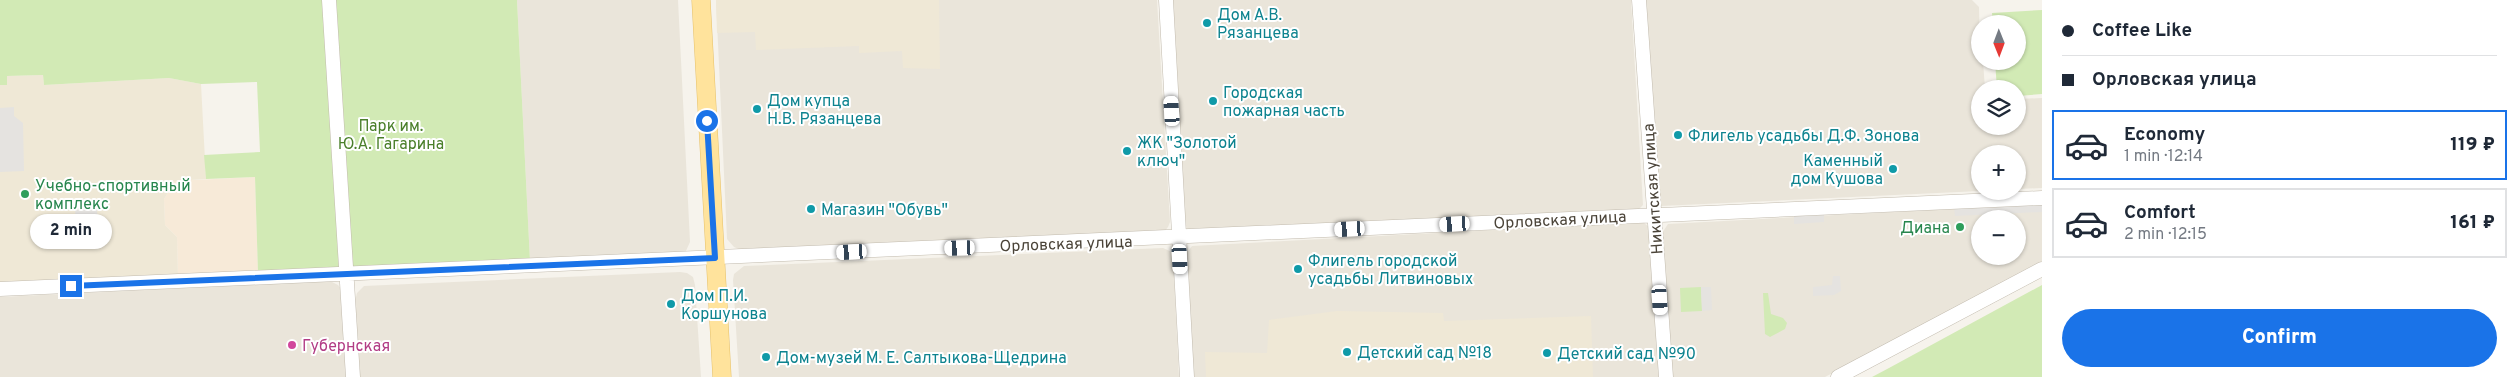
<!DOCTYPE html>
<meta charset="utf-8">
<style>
:root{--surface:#fff;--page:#f2f2f3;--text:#1f2937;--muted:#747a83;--line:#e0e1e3;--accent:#1a73e8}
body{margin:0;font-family:Overpass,sans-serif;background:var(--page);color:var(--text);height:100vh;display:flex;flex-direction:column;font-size:19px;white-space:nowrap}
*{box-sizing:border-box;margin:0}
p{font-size:16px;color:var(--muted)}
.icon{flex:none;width:28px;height:28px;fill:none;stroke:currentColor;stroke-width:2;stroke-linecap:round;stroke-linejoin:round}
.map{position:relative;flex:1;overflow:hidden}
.drawer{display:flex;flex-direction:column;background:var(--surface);width:475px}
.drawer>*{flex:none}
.hud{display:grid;align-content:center;height:110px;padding:0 20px;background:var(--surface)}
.needle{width:32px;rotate:179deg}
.fabs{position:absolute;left:1971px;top:15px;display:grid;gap:10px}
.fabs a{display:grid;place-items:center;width:55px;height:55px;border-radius:50%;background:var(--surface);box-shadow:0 1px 4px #0004;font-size:25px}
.end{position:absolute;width:22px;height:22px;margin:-11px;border:6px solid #1a73e8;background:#fff;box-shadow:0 0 0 2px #fff}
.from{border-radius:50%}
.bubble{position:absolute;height:35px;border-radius:18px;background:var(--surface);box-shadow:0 1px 4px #0004;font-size:16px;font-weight:800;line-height:35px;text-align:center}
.car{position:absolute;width:15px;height:30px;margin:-15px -8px;border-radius:6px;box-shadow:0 0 4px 1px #0007;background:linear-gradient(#fff 24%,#345 0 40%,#fff 0 76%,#345 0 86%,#fff 0)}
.hud b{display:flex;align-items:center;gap:18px;height:48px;font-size:19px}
.hud b+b{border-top:1px solid var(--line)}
.hud i{width:12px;height:12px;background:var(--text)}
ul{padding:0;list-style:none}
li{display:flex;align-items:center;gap:15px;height:70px;margin:0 10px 8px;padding:0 10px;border:2px solid var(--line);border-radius:0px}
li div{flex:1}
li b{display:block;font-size:19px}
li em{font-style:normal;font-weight:800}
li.active{border-color:var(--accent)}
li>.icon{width:45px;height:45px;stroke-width:1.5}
.action{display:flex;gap:10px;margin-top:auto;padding:10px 20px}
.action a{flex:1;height:58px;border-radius:30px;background:var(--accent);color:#fff;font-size:20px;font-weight:800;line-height:58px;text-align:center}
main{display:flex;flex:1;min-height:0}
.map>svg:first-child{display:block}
.residential{fill:#eae5da;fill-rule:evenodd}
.commercial{fill:#f7ead8}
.education{fill:#efe8d6}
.green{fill:#d2eab5}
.parking{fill:#e5e3e0}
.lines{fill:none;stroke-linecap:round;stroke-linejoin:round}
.minor-casing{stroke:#c2bbae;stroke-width:15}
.major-casing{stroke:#e6c16a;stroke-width:19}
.minor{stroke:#fff;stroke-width:14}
.major{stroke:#ffe39c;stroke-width:18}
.route{stroke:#1a73e8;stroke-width:6}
.culture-dot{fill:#0f9aa8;stroke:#fff;stroke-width:2}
.leisure-dot{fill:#2e9e5b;stroke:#fff;stroke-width:2}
.hotel-dot{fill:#d1479c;stroke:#fff;stroke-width:2}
.labels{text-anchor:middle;stroke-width:4;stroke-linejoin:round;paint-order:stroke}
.culture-label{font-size:16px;fill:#0d838f;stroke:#fff;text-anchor:start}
.park-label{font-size:16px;fill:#4a7f2a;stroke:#fff}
.leisure-label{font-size:16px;fill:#27864d;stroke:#fff;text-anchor:start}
.street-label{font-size:16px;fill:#4b4439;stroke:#fff}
.hotel-label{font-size:16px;fill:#b23c85;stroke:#fff;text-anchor:start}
</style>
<main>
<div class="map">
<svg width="2042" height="377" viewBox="0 0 2042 377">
<rect width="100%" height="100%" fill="#f6f3ec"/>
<!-- residential -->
<path class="residential" d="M 517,0 L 678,0 L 690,242 L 685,253 L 530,261 Z
M 716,0 L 1157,0 L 1170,222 L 1168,227 L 1165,231 L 741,250 L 734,247 L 727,239 Z
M 1171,0 L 1631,0 L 1643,205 L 1638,210 L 1194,232 L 1187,229 L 1185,222 Z
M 1644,0 L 1972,0 L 1979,7 L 1980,61 L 1983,61 L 1985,89 L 1980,89 L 1980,126 L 2018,126 L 2018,99 L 2042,98 L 2042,188 L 2018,189 L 2018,154 L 1980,154 L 1980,191 L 1661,206 L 1657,202 Z
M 2042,204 L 2042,261 L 1825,377 L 1671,377 L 1662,233 L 1668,224 ZM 1980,219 L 2018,219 L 2018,256 L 1980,256 Z
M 1643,222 L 1650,228 L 1651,232 L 1659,377 L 1192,377 L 1186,254 L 1192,246 Z
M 1163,248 L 1172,252 L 1173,256 L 1179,377 L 739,377 L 733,280 L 734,274 L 744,266 Z
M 680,272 L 687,273 L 693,277 L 695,285 L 701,377 L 360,377 L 355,301 L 357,293 L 364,286 Z
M 330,281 L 338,285 L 341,289 L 347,377 L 0,377 L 0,297 Z"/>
<!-- commercial -->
<path class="commercial" d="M 255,177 L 258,273 L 178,278 L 177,237 L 165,225 L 164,199 L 175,181 Z"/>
<!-- education -->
<path class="education" d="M 716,0 L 939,0 L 940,69 L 903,68 L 902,51 L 859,53 L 859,46 L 756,50 L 755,32 L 717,33 Z
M 43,75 L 44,85 L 169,78 L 201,84 L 206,179 L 175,181 L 164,199 L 165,225 L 177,237 L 178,278 L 0,285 L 0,85 L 7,85 L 7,76 Z
M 1337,311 L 1443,313 L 1444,321 L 1591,316 L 1593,377 L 1206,377 L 1205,352 L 1267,353 L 1269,320 Z"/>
<!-- green -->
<path class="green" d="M 0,0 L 517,0 L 530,261 L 258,273 L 255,177 L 206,179 L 204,155 L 260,152 L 257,82 L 201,84 L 169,78 L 44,85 L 43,75 L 7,76 L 7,85 L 0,85 Z
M 2042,10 L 2042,94 L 2018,96 L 2018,89 L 1997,89 L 1995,61 L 2018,61 L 2018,24 L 1993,24 L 1992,13 Z
M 2042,285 L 2042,377 L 1872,377 L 1889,368 Z
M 1701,287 L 1702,311 L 1681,312 L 1680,288 Z
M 1763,293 L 1768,293 L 1771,314 L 1783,318 L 1787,323 L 1785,329 L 1770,337 L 1765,334 Z"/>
<!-- parking -->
<path class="parking" d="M 14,107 L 14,116 L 23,123 L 24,171 L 0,172 L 0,108 Z
M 93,203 L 97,208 L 98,235 L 95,241 L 76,242 L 75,204 Z
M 2042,204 L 2042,212 L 1955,216 L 1954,208 Z
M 1824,215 L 1824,222 L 1794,224 L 1794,216 Z
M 1833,276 L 1840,276 L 1841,291 L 1834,295 L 1813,296 L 1813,287 L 1832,285 Z
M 1701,287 L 1711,287 L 1712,310 L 1702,311 Z"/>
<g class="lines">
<defs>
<path id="minor" d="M 329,0 L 353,377
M 1166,0 L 1187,377
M 1639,0 L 1666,377
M 0,289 L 2042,198
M 1838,377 L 2042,269"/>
<path id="major" d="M 701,0 L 722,377"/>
</defs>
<!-- minor casing -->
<use href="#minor" class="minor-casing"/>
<!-- major casing -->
<use href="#major" class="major-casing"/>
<!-- minor -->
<use href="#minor" class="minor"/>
<!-- major -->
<use href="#major" class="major"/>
</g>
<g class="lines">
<!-- route -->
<path class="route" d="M 71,286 L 715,258 L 707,121"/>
</g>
<!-- markers -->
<g class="culture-dot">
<circle cx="1207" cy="23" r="5"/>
<circle cx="1213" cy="101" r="5"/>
<circle cx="757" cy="109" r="5"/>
<circle cx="1678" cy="135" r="5"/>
<circle cx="1127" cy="151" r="5"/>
<circle cx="1893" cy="169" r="5"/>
<circle cx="811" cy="209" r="5"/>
<circle cx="1298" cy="269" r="5"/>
<circle cx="671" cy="304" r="5"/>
<circle cx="1347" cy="352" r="5"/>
<circle cx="1547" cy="353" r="5"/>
<circle cx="766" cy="357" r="5"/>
</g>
<g class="leisure-dot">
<circle cx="25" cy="194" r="5"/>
<circle cx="1960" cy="227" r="5"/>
</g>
<circle class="hotel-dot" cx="292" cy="345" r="5"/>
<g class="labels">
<!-- culture labels -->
<g class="culture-label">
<text x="1217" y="20">Дом А.В.<tspan x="1217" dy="18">Рязанцева</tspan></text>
<text x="1223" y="98">Городская<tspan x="1223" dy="18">пожарная часть</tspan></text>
<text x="767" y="106">Дом купца<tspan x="767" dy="18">Н.В. Рязанцева</tspan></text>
<text x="1688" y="141">Флигель усадьбы Д.Ф. Зонова</text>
<text x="1137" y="148">ЖК "Золотой<tspan x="1137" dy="18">ключ"</tspan></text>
<text x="1883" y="166" text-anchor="end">Каменный<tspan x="1883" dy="18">дом Кушова</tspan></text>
<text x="821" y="215">Магазин "Обувь"</text>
<text x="1308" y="266">Флигель городской<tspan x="1308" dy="18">усадьбы Литвиновых</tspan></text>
<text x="681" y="301">Дом П.И.<tspan x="681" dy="18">Коршунова</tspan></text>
<text x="1357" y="358">Детский сад №18</text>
<text x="1557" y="359">Детский сад №90</text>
<text x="776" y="363">Дом-музей М. Е. Салтыкова-Щедрина</text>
</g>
<!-- park labels -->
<g class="park-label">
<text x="391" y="131">Парк им.<tspan x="391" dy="18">Ю.А. Гагарина</tspan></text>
</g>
<!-- leisure labels -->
<g class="leisure-label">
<text x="35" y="191">Учебно-спортивный<tspan x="35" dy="18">комплекс</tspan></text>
<text x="1950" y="233" text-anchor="end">Диана</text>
</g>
<!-- street labels -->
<g class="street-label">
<text transform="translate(1652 189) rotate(-94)" y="6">Никитская улица</text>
<text transform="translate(1560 219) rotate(-3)" y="6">Орловская улица</text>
<text transform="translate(1066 243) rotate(-2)" y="6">Орловская улица</text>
</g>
<!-- hotel labels -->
<g class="hotel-label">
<text x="302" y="351">Губернская</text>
</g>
</g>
</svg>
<div class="fabs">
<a><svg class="needle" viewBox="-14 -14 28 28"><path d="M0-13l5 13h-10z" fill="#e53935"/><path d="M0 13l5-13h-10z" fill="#747a83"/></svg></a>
<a><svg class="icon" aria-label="layers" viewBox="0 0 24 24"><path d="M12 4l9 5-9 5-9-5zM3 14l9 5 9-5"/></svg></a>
<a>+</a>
<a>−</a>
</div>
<i class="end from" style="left:707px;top:121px"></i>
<i class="end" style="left:71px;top:286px"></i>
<div class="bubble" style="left:30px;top:214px;width:82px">2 min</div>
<i class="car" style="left:1172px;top:111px;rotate:356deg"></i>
<i class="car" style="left:1455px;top:224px;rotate:267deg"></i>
<i class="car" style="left:1350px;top:229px;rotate:267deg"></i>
<i class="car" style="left:960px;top:248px;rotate:268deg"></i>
<i class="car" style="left:852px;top:252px;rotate:267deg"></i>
<i class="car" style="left:1180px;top:259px;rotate:177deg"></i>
<i class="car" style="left:1660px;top:300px;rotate:176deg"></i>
</div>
<section class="drawer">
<div class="hud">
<b><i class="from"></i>Coffee Like</b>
<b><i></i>Орловская улица</b>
</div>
<ul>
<li class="active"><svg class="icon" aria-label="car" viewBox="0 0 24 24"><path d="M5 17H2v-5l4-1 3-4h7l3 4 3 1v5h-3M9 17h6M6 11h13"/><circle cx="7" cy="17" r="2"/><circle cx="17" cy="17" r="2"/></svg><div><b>Economy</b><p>1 min · 12:14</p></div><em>119 ₽</em></li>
<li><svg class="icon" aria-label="car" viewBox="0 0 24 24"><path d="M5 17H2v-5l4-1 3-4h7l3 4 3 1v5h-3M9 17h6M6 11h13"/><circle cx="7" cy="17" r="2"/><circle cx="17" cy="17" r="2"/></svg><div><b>Comfort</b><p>2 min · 12:15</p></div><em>161 ₽</em></li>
</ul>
<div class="action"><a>Confirm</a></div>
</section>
</main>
